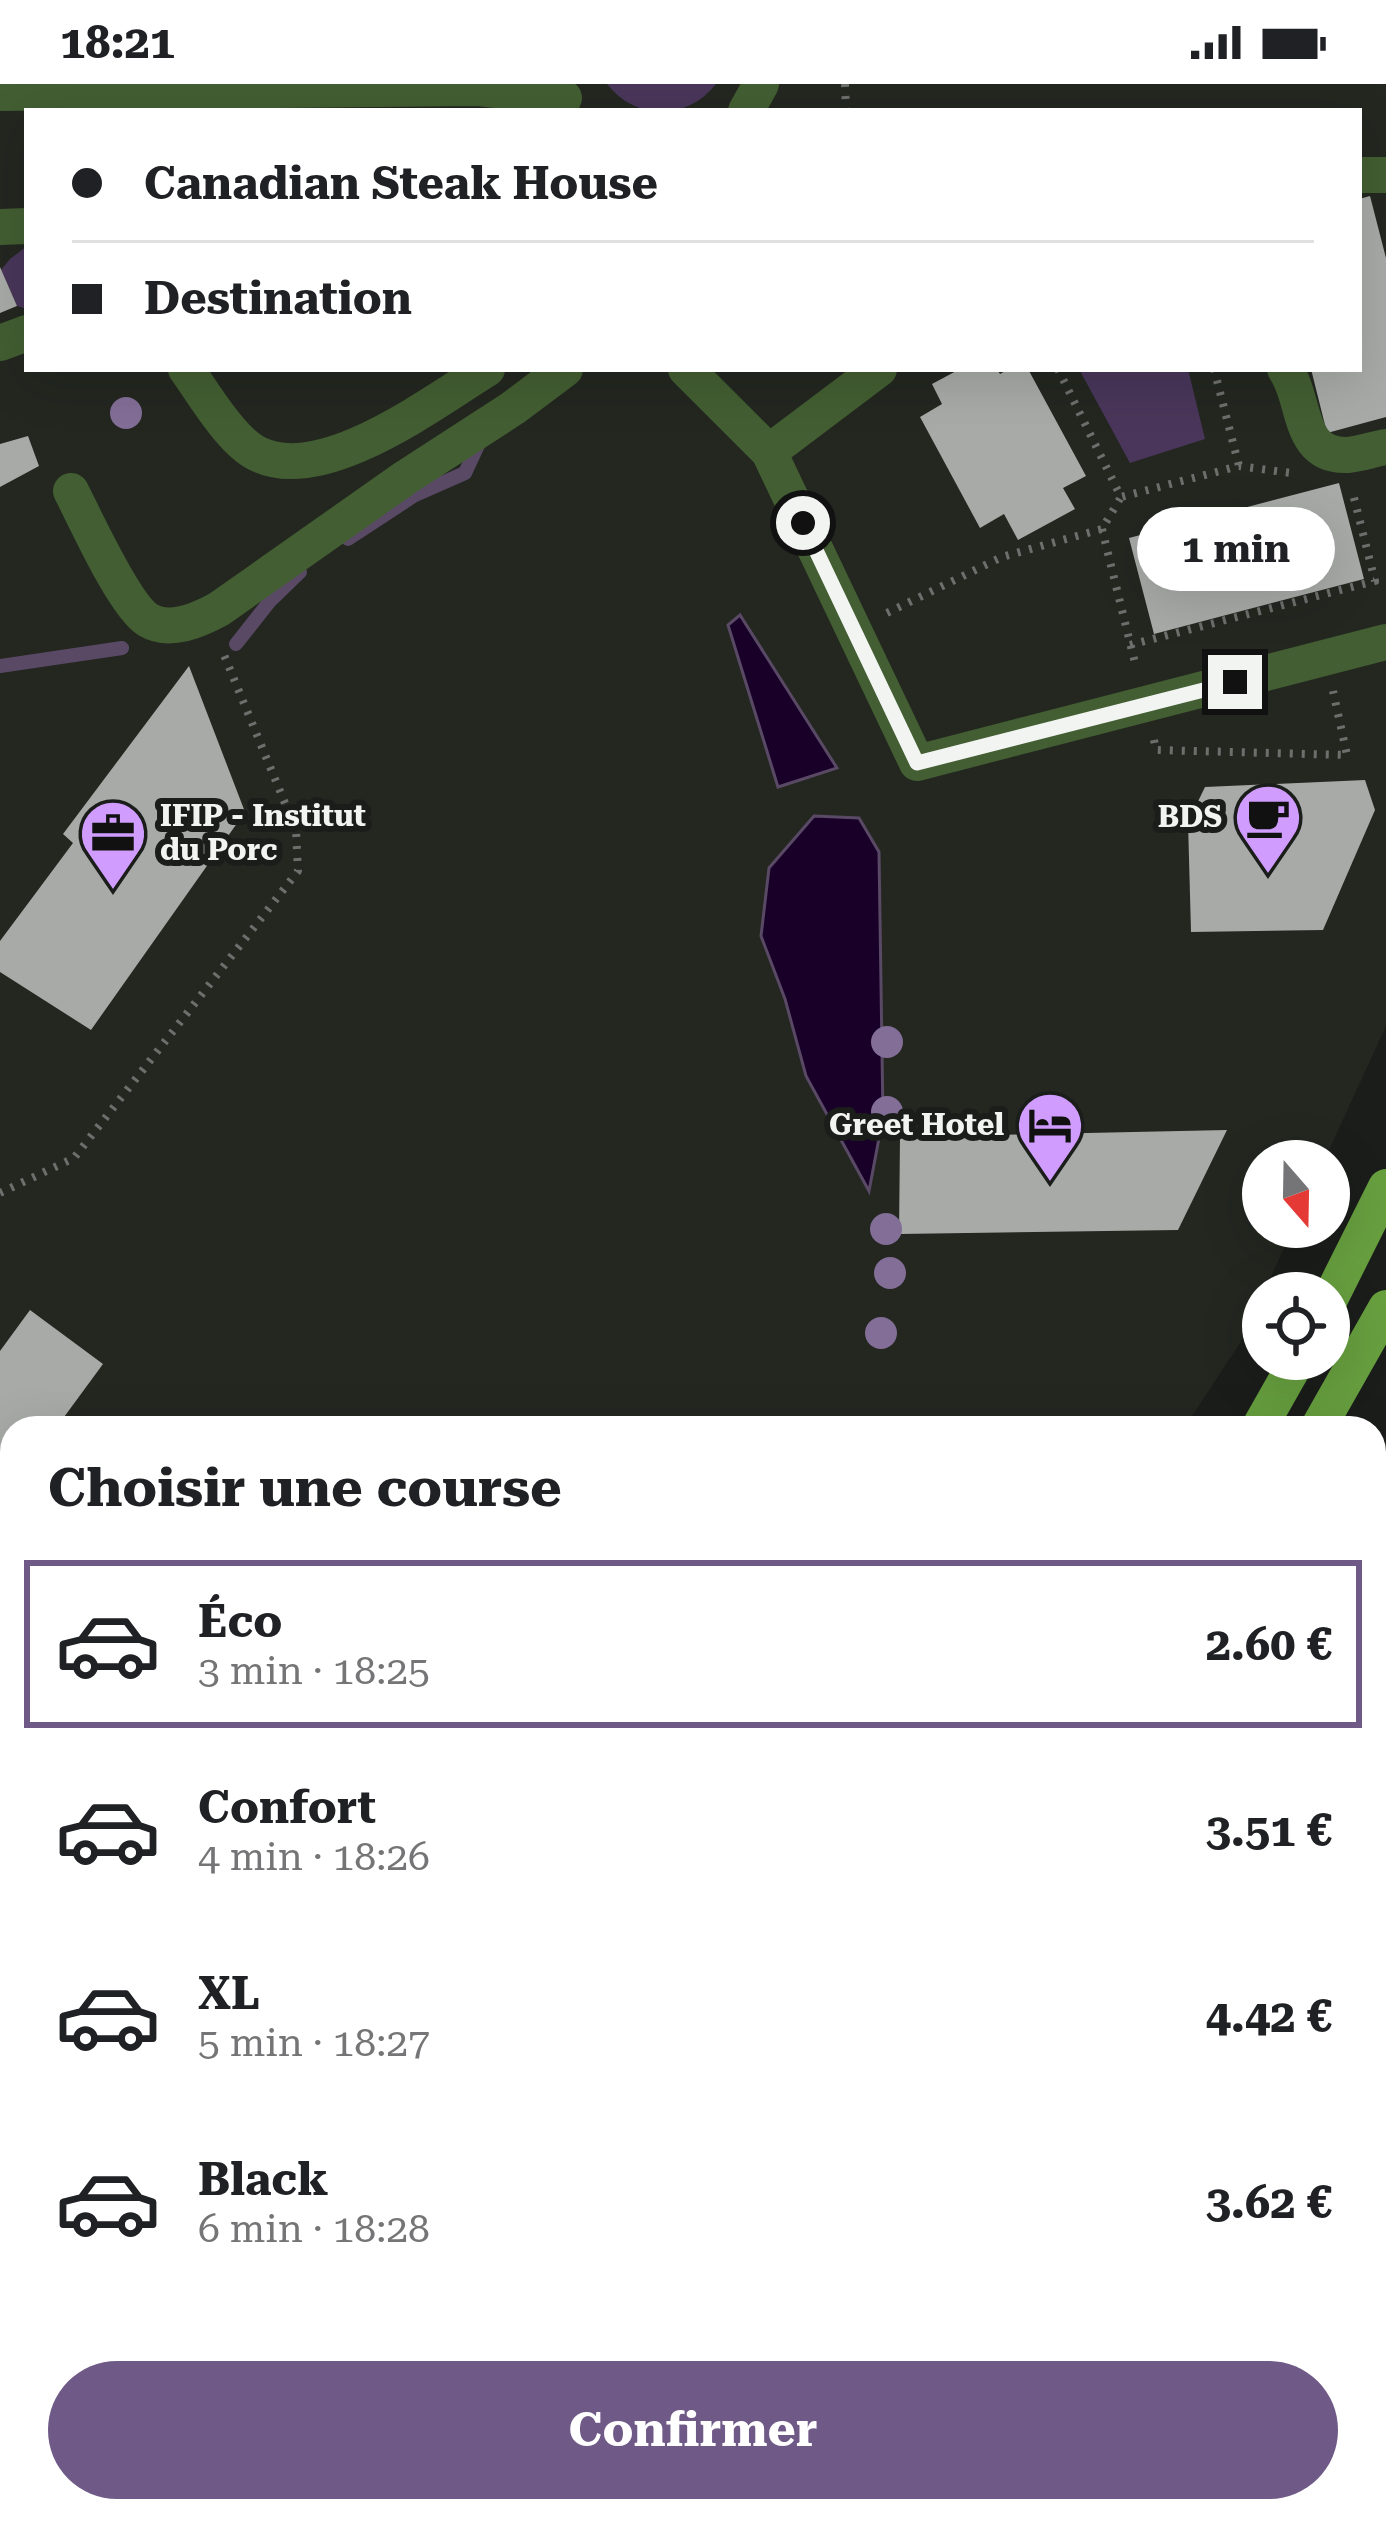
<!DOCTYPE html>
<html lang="fr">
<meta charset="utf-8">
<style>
:root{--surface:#fff;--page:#f2f2f2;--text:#202124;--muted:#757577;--line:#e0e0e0;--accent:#6f5987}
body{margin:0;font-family:"Roboto Serif",serif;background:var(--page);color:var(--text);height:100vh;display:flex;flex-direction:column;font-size:45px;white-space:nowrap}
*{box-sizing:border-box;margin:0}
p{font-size:39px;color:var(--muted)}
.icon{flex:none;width:66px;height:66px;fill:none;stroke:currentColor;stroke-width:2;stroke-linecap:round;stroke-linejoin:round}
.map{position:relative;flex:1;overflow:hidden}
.side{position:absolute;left:0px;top:1332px;width:1386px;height:1107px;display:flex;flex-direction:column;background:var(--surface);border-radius:36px 36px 0 0;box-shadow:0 12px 48px #0002}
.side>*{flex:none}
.hud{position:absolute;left:24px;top:24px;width:1338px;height:264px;border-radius:0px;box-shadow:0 12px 48px #0002;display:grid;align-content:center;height:264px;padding:0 48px;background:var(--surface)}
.needle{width:78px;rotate:160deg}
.controls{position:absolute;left:1242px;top:1056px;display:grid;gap:24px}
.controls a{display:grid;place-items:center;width:108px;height:108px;border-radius:50%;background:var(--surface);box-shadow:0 12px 48px #0002;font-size:60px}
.end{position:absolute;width:54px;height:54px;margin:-27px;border:15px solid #f2f4f2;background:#111;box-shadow:0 0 0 6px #111}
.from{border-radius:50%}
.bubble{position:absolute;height:84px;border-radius:42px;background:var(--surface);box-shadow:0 12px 48px #0002;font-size:39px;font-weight:700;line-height:84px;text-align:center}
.hud b{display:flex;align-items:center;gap:42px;height:114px;font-size:45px}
.hud b+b{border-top:3px solid var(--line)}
.hud i{width:30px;height:30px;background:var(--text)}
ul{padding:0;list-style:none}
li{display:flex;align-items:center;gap:36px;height:168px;margin:0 24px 18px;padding:0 24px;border:6px solid transparent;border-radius:0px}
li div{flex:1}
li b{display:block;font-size:45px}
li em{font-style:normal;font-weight:700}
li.selected{border-color:var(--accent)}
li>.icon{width:108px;height:108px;stroke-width:1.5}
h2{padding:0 48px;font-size:54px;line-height:144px}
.cta{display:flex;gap:24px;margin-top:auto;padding:24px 48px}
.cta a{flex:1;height:138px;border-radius:72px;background:var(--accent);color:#fff;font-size:48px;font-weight:700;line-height:138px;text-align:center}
.status{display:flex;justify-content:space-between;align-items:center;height:84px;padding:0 60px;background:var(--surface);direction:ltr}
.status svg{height:33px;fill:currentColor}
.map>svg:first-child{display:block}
.built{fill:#232720;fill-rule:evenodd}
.green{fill:#49365a}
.water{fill:#180029;stroke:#594965;stroke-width:3}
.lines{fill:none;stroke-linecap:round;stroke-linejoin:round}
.stream{stroke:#594965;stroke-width:14}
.building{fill:#a7aaa6}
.path{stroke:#6d6f6d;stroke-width:8;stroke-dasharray:3 9;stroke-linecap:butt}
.minor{stroke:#435e32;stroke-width:36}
.major{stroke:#679f3f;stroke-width:36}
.tree{fill:#826e96}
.route{stroke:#f2f4f2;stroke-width:15}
.labels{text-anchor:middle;stroke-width:12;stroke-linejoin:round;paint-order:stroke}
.poi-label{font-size:30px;font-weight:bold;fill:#f2f4f2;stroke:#1b1d1b;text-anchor:end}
</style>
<div class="status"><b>18:21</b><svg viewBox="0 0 49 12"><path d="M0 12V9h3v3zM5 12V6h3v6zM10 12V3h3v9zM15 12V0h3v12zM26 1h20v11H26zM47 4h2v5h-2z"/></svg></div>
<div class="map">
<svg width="1386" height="2437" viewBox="0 0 1386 2437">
<rect width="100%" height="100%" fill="#1b1d1b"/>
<!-- built -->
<path class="built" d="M 0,0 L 1386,0 L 1386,942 L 1324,1077 L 1263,1077 L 1263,1143 L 1294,1143 L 1240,1259 L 1184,1344 L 12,1344 L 12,2427 L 487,2427 L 479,2437 L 0,2437 ZM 27,27 L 1359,27 L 1359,285 L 27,285 Z
M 1386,1355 L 1386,2260 L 1374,2265 L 1374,1378 Z
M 569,2427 L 1057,2427 L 1062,2437 L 561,2437 Z"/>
<!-- green -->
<path class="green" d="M 607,0 L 716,0 C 687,37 636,37 607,0 Z
M 27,162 L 27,225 L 17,222 L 1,186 L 10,175 Z
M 1079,285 L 1188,285 L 1205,355 L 1130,379 Z"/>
<!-- water -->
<path class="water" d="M 740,531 L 837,684 L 778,703 L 728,541 Z
M 814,732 L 859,734 L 879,768 L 883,1033 L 869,1107 L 806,992 L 785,915 L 761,852 L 769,784 Z
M 1374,2363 L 1386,2381 L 1386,2437 L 1124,2437 L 1134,2427 L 1374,2427 Z
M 68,2427 L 260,2427 L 252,2437 L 58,2437 Z"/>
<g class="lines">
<!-- stream -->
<path class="stream" d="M 348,455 L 415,411 L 465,389 L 480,357
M 236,560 L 270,517 L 300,488
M 0,582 L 122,564"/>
</g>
<!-- building -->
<path class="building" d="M 1370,112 L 1386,174 L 1386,333 L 1327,349 L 1311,285 L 1359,285 L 1359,115 Z
M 0,183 L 17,222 L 0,229 Z
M 960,285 L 997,285 L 1000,290 L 1009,285 L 1028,285 L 1086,392 L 1063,404 L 1075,425 L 1018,456 L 1004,430 L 980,444 L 920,333 L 942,320 L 932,300 Z
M 28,352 L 39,382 L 0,403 L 0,360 Z
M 1339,399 L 1364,495 L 1154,550 L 1129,454 Z
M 189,582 L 245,728 L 91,946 L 0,888 L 0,857 L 73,759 L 63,750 Z
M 1365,696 L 1375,726 L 1323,846 L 1191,848 L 1188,738 L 1205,703 Z
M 1227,1046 L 1178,1146 L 899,1150 L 900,1053 Z
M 30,1226 L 103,1280 L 56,1344 L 12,1344 L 12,1381 L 0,1372 L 0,1267 Z
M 12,1612 L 12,2170 L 0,2185 L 0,1626 Z
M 1386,1642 L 1386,1908 L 1374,1929 L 1374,1663 Z"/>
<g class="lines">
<!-- path -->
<path class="path" d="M 845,0 L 846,27
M 1058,285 L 1121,413 L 1239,382 L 1291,389
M 1214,285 L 1239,382
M 1102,445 L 1136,583
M 887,529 L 1002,473 L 1102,445 L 1121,413
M 1130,561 L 1375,497 L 1352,406
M 1154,656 L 1156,666 L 1347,671 L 1333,607
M 0,1109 L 74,1074 L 298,787 L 296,746 L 222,566"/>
<!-- minor -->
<path class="minor" d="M 0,9 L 478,4 L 564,14
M 746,27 L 761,0
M 1359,91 L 1386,91
M 0,143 L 27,142
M 0,259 L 27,249
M 186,285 C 204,310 231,357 258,370 C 323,402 433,318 487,285
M 686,285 L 769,368 L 879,285
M 1285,285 C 1307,316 1296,373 1348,371 C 1360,370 1374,365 1386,363
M 769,368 L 917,679 L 1386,558
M 71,407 C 86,436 124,521 148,536 C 170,549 199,536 219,525 L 405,394 L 513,324 L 565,285
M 1374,2058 L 1386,2048
M 963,2437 L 974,2427"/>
<!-- major -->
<path class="major" d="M 1329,1217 L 1386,1103
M 1259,1344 L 1298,1275
M 1318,1344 L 1386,1224
M 352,2437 L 361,2427
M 438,2437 L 447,2427"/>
</g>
<!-- trees -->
<g class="tree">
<circle cx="126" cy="329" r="16"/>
<circle cx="887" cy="958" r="16"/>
<circle cx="887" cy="1028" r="16"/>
<circle cx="886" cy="1145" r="16"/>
<circle cx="890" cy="1189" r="16"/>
<circle cx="881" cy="1249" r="16"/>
</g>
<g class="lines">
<!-- route -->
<path class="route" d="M 803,439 L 917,679 L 1235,598"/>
</g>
<!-- icons -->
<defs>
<symbol id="cafe-pin" viewBox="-11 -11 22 30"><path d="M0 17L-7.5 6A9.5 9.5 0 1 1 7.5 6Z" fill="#d09dff" stroke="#1b1d1b"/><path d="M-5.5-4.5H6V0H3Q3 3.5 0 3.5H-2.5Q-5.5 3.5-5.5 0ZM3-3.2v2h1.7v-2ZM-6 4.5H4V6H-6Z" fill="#111"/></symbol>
<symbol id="office-pin" viewBox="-11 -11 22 30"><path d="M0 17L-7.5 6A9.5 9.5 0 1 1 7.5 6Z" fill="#d09dff" stroke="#1b1d1b"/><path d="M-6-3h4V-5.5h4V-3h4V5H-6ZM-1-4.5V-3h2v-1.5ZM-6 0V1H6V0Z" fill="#111"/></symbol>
<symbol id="hotel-pin" viewBox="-11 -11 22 30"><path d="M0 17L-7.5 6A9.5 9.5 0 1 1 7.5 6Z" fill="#d09dff" stroke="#1b1d1b"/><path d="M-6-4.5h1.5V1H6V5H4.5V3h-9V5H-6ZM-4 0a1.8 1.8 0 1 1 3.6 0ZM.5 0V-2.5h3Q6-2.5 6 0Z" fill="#111"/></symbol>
</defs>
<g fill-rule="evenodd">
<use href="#cafe-pin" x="1230" y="695" width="76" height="104"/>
<use href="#office-pin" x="75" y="711" width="76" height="104"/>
<use href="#hotel-pin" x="1012" y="1003" width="76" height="104"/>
</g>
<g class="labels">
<!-- poi labels -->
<g class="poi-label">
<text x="160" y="742" text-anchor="start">IFIP - Institut<tspan x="160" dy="34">du Porc</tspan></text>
<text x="1222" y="743">BDS</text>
<text x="1004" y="1051">Greet Hotel</text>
</g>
</g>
</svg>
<div class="controls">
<a><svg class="needle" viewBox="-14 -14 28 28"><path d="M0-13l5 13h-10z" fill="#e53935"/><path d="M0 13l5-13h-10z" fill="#757577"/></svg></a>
<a><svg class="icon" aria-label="locate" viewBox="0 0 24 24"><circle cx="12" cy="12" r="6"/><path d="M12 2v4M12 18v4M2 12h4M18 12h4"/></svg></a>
</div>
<i class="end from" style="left:803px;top:439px"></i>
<i class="end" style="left:1235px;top:598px"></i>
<div class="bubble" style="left:1137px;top:423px;width:198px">1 min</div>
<div class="hud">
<b><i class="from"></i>Canadian Steak House</b>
<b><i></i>Destination</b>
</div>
<section class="side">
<h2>Choisir une course</h2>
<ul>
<li class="selected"><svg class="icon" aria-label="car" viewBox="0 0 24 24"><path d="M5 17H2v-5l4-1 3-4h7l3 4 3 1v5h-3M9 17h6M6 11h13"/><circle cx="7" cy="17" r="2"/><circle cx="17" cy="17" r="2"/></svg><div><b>Éco</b><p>3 min · 18:25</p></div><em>2.60 €</em></li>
<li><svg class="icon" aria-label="car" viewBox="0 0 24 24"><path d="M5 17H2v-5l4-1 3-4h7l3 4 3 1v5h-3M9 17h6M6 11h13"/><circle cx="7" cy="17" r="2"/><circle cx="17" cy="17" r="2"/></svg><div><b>Confort</b><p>4 min · 18:26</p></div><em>3.51 €</em></li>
<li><svg class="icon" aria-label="car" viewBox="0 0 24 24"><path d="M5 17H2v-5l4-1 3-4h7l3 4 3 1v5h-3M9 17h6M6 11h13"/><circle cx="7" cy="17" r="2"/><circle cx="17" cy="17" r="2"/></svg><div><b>XL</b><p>5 min · 18:27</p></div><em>4.42 €</em></li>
<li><svg class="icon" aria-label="car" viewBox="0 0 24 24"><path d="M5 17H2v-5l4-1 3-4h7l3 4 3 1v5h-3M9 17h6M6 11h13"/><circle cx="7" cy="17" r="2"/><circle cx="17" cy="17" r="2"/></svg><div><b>Black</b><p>6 min · 18:28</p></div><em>3.62 €</em></li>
</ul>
<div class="cta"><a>Confirmer</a></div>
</section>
</div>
